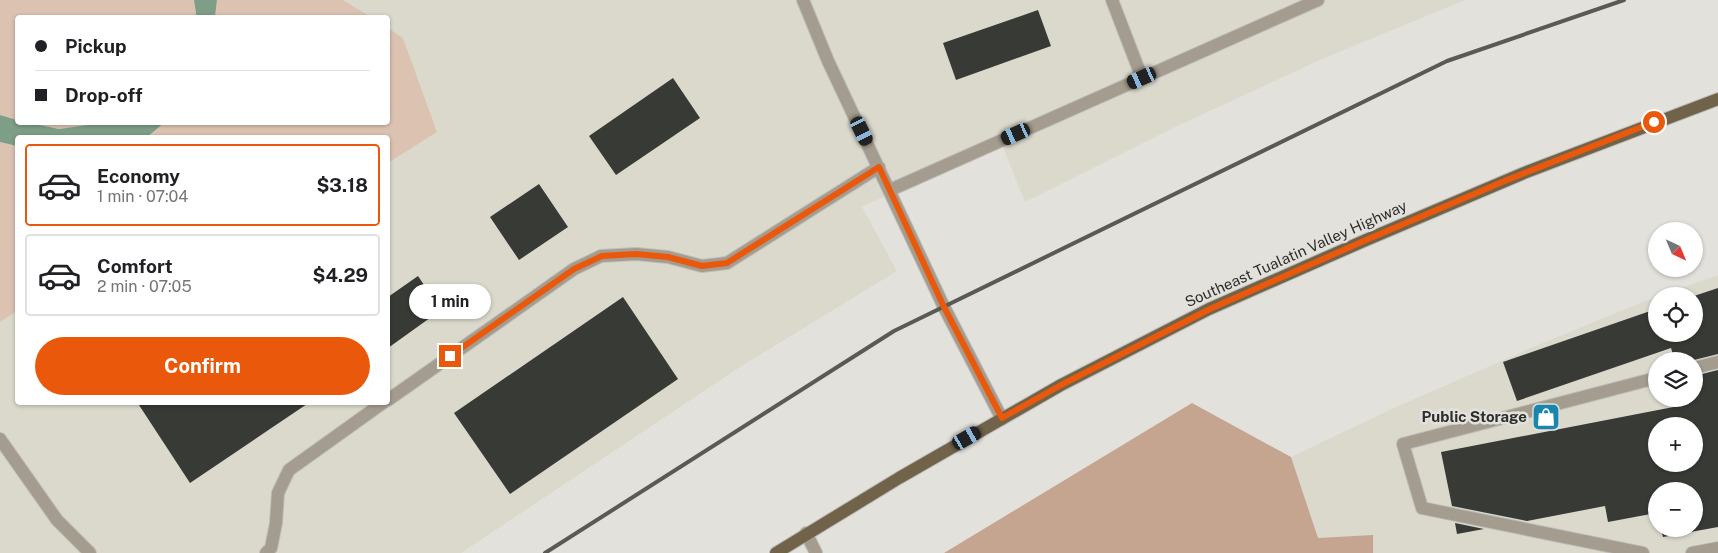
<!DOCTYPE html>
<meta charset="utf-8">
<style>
:root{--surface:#fff;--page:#f2f2f2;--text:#202124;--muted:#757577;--line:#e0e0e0;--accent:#ea580c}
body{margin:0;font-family:"Public Sans",sans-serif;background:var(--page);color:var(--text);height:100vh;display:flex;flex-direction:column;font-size:19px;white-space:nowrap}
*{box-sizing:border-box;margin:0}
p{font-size:16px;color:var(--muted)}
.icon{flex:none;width:28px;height:28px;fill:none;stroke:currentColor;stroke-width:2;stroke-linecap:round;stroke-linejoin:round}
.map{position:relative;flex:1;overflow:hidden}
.details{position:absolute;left:15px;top:135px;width:375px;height:270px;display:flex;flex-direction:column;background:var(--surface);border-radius:5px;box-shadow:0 1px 4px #0004}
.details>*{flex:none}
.hud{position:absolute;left:15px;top:15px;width:375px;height:110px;border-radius:5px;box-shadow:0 1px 4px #0004;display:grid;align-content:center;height:110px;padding:0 20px;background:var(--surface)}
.needle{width:32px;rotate:136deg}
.tools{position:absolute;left:1648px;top:222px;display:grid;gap:10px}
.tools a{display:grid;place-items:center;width:55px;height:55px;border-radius:50%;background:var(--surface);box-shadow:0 1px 4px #0004;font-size:25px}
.end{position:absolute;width:22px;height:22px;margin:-11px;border:6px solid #ea580c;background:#fff;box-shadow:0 0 0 2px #fff}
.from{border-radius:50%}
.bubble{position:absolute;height:35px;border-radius:18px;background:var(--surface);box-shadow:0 1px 4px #0004;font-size:16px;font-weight:700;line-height:35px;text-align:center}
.car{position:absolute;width:15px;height:30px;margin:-15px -8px;border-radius:6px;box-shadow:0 0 4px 1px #0007;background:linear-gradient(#222 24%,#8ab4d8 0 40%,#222 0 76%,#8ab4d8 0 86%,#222 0)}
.hud b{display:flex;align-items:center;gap:18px;height:48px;font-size:19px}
.hud b+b{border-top:1px solid var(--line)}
.hud i{width:12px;height:12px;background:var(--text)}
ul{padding:9px 0 0;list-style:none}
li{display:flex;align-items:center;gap:15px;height:82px;margin:0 10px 8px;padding:0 10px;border:2px solid var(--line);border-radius:5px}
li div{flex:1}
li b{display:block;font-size:19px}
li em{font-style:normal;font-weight:700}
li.selected{border-color:var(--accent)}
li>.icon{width:45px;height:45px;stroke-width:1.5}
.button{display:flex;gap:10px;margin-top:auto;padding:10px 20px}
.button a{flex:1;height:58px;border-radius:30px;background:var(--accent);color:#fff;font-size:20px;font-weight:700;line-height:58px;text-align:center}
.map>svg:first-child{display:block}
.built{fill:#dad9cc;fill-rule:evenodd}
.green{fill:#dcc2b1}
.forest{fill:#c5a590}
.water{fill:#7e9e88}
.building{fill:#383a36;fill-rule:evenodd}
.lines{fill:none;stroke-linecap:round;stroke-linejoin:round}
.lane-casing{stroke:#bebdb9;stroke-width:14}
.street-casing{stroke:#bebdb9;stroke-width:14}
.primary-casing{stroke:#bebdb9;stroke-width:14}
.lane{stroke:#a49c8e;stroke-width:12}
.street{stroke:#a49c8e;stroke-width:12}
.primary{stroke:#71624a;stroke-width:12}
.rail{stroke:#595956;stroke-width:4}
.route{stroke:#ea580c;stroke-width:6}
.labels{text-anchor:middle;stroke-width:5;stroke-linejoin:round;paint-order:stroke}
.street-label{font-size:15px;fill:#2d2d2b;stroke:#e2e1dc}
.poi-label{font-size:15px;font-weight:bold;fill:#2d2d2b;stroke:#e2e1dc;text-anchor:end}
</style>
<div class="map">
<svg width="1718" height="553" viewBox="0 0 1718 553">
<rect width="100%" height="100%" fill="#e2e1dc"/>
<!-- built -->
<path class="built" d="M 343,0 L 1465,0 L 1322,59 L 1175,127 L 1025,202 L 1000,140 L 862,207 L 897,271 L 743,365 L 461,553 L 0,553 L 0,322 L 17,311 L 18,402 L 388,402 L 388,163 L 437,132 L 403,38 L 388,28 L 388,18 L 371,17 Z
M 1718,275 L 1718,553 L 1106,553 L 1291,457 L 1394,408 L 1531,348 L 1643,302 L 1656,297 L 1656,334 L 1694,334 L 1694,296 L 1659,296 ZM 1656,361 L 1694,361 L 1694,399 L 1656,399 ZM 1656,426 L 1694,426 L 1694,464 L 1656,464 ZM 1656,491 L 1694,491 L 1694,529 L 1656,529 Z"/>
<!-- green -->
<path class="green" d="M 0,0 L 194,0 L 196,13 L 195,18 L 18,18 L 17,120 L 0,115 Z
M 217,0 L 343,0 L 371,17 L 215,18 Z
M 388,28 L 403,38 L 437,132 L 388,163 L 388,138 L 147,137 L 164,123 L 388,122 Z
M 30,123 L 110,123 L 59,129 Z
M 0,142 L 18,146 L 17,311 L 0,322 Z"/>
<!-- forest -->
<path class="forest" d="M 1192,403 L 1291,457 L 1318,538 L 1373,535 L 1373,553 L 944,553 Z"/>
<!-- water -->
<path class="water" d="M 194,0 L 217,0 L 215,17 L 195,17 L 196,13 Z
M 0,115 L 17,120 L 18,122 L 30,123 L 59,129 L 110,122 L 164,123 L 147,137 L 18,138 L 17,146 L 0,142 Z"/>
<!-- building -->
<path class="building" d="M 1038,10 L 1051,46 L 956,80 L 943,43 Z
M 673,78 L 700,118 L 616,175 L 589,136 Z
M 539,184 L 568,227 L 519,260 L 490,217 Z
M 418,276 L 441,310 L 388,348 L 388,297 Z
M 1718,288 L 1718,354 L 1690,361 L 1675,361 L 1671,348 L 1517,401 L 1503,362 L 1656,309 L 1656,334 L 1694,334 L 1694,296 Z
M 623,297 L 678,379 L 510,494 L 454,413 Z
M 1718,370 L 1718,527 L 1663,537 L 1661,529 L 1694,529 L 1694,491 L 1656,491 L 1656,513 L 1608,522 L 1605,506 L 1527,521 L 1452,506 L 1441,452 L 1689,404 L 1688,399 L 1694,399 L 1694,376 ZM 1656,426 L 1694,426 L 1694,464 L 1656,464 Z
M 137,402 L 310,402 L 190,483 Z
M 1455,523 L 1484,529 L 1457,534 Z"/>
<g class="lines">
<defs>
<path id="lane" d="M 803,0 L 828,61 L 944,307 L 1002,419
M 1112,0 L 1142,78
M 890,190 L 1318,0
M 1694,368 L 1718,362
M 388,400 L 574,269 L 601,256 L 636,254 L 668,257 L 702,266 L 727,263 L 879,167
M 0,439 L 57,520 L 90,553
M 266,553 L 271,548 L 276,523 L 278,493 L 289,470 L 384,402
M 1643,553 L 1422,508 L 1403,444 L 1656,378
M 1692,553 L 1718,548"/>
<path id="street" d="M 806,533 L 816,553"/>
<path id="primary" d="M 776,553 L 899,478 L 1061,385 L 1209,309 L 1366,240 L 1524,173 L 1718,99"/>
</defs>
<!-- lane casing -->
<use href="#lane" class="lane-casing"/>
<!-- street casing -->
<use href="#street" class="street-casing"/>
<!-- primary casing -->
<use href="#primary" class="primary-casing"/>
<!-- lane -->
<use href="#lane" class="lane"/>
<!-- street -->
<use href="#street" class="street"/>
<!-- primary -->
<use href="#primary" class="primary"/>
<!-- rail -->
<path class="rail" d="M 545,553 L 894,331 L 1447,61 L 1624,0"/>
</g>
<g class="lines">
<!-- route -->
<path class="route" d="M 450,356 L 574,269 L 602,256 L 636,254 L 668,257 L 702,266 L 727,263 L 879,167 L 944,307 L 1002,418 L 1061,385 L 1210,309 L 1366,240 L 1507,180 L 1654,122"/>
</g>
<!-- icons -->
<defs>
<symbol id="shop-square" viewBox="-11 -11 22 22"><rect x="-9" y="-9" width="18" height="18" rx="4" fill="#1987ad" stroke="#e2e1dc"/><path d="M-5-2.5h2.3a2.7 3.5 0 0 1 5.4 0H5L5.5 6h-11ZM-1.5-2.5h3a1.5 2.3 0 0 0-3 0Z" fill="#fff"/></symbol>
</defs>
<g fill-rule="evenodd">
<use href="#shop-square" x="1530" y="401" width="32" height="32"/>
</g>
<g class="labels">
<!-- street labels -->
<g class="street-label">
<text transform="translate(1296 254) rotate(-24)" y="5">Southeast Tualatin Valley Highway</text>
</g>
<!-- poi labels -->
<g class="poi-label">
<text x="1527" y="422">Public Storage</text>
</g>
</g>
</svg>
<div class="tools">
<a><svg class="needle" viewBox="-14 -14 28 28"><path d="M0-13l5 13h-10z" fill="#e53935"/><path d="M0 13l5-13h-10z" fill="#757577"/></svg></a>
<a><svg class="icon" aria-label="locate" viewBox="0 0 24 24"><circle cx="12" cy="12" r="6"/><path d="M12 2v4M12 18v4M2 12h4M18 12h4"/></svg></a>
<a><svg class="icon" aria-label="layers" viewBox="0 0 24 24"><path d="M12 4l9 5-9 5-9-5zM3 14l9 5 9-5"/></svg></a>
<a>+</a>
<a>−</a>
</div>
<i class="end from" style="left:1654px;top:122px"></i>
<i class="end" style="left:450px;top:356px"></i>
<div class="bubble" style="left:409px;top:284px;width:82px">1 min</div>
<i class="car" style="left:1142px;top:78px;rotate:246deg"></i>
<i class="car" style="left:862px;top:131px;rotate:154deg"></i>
<i class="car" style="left:1016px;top:134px;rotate:246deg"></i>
<i class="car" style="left:967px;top:438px;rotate:60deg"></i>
<div class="hud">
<b><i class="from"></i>Pickup</b>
<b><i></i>Drop-off</b>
</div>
<section class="details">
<ul>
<li class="selected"><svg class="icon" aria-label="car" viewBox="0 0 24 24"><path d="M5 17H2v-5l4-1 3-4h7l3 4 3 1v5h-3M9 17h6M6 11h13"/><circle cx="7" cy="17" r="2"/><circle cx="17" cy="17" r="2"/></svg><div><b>Economy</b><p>1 min · 07:04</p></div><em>$3.18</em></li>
<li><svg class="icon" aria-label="car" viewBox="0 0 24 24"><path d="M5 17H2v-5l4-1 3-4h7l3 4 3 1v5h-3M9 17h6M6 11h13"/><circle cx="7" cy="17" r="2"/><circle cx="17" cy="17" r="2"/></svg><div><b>Comfort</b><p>2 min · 07:05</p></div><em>$4.29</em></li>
</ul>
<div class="button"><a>Confirm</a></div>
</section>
</div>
